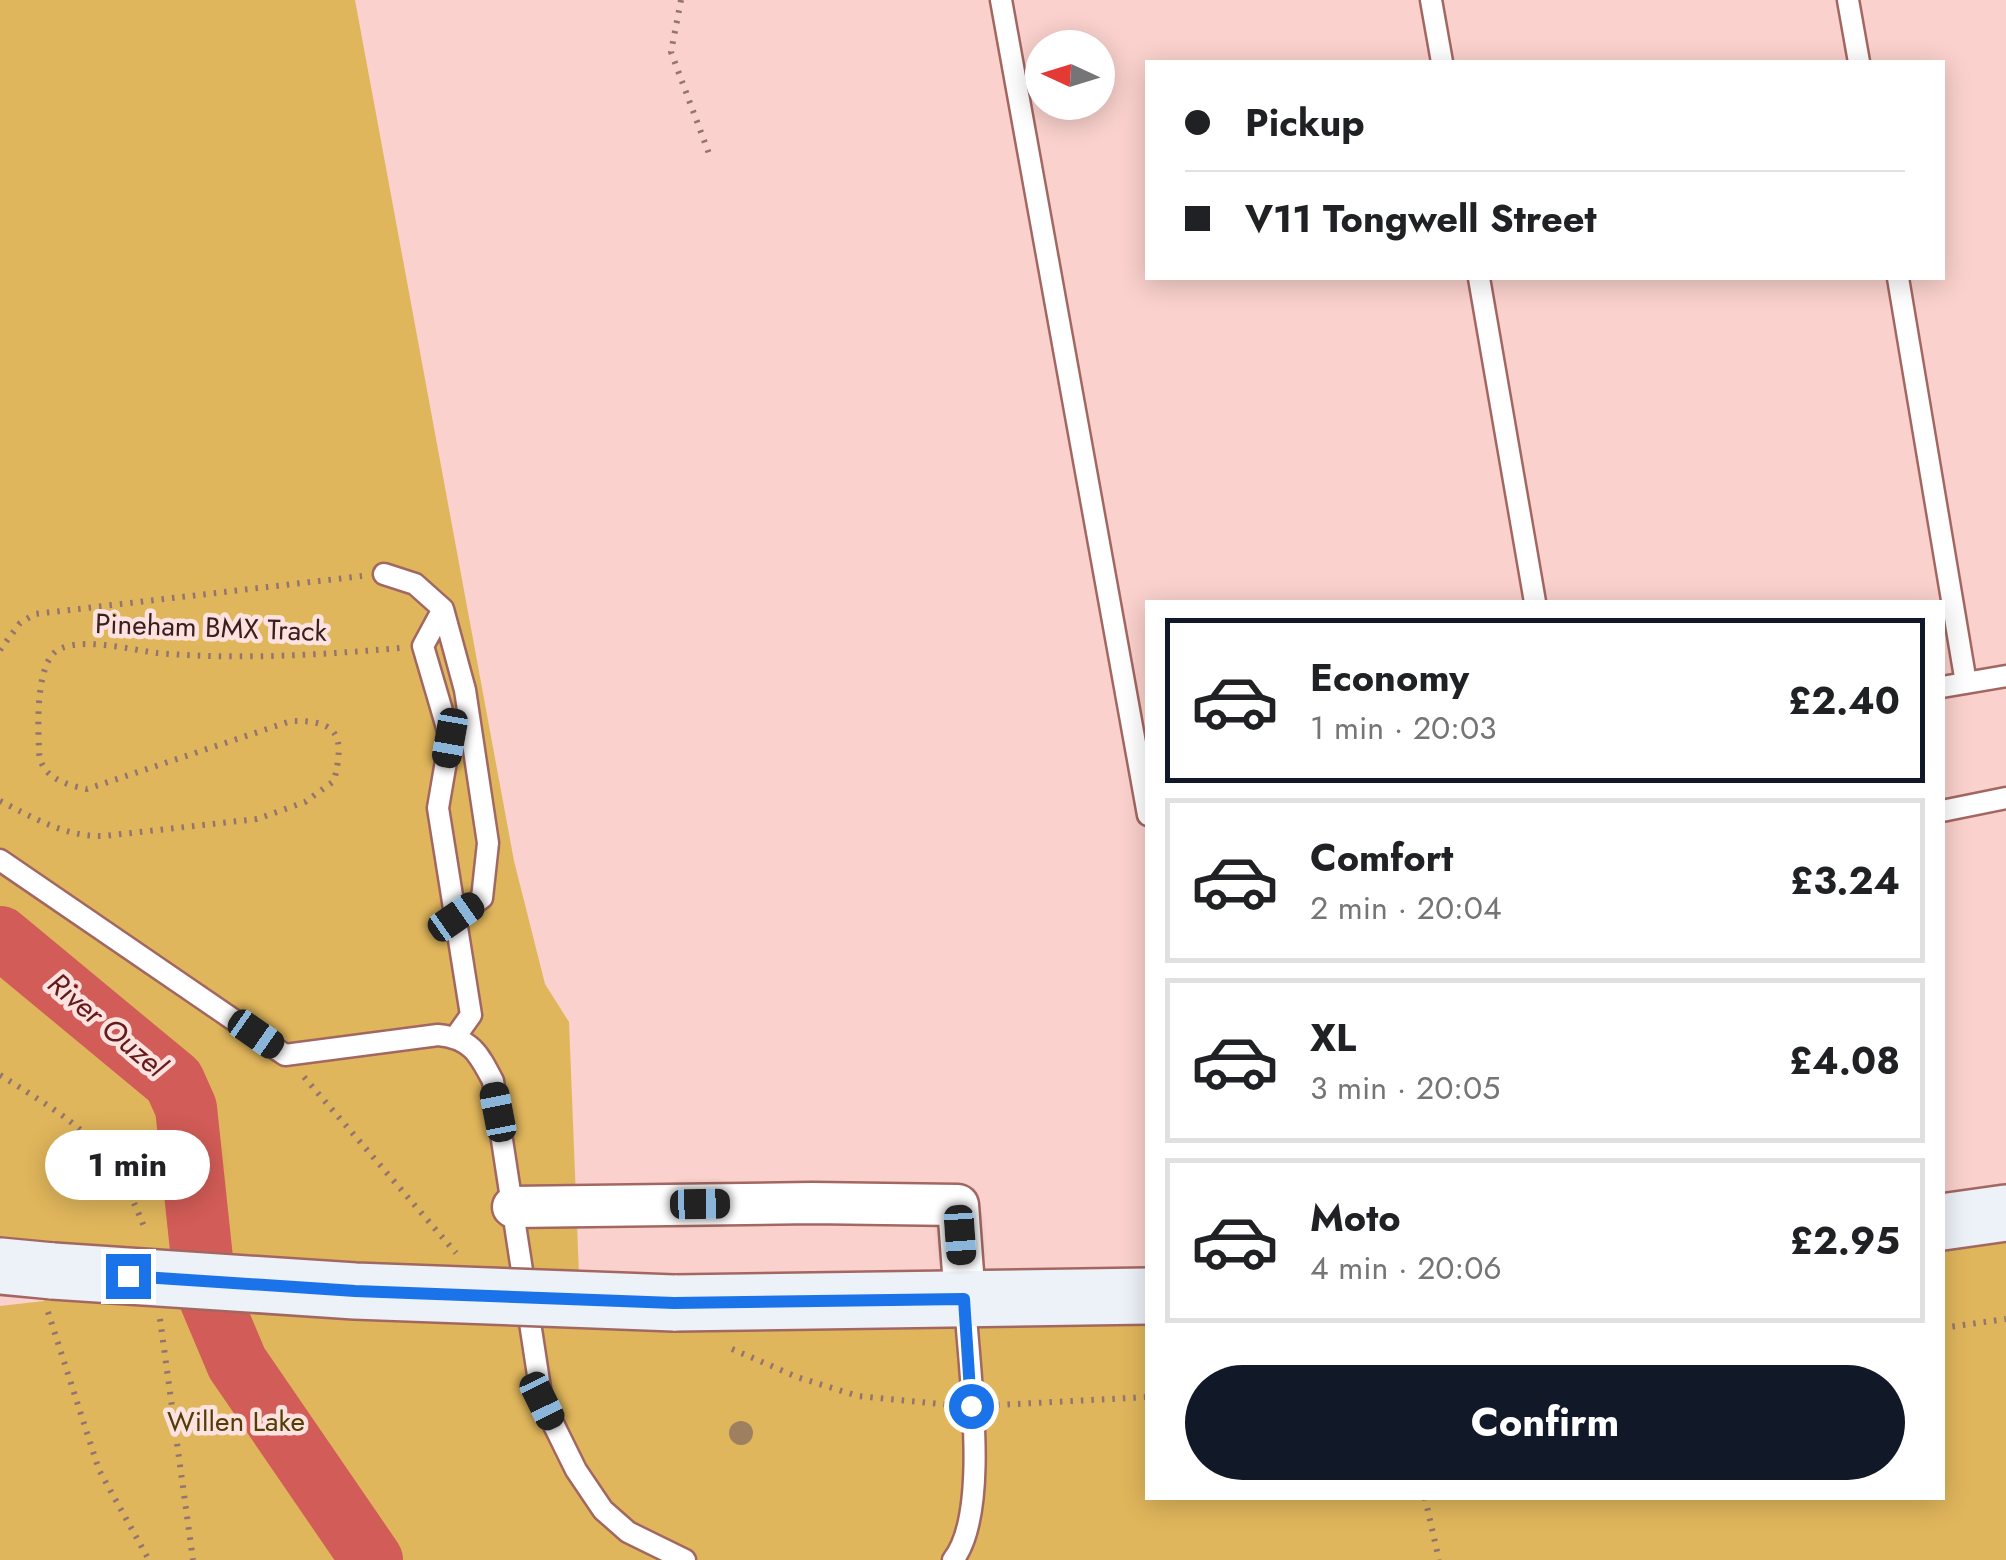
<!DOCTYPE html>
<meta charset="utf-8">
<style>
:root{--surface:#fff;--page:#f2f2f2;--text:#202124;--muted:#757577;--line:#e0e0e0;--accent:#111827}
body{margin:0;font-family:Jost,sans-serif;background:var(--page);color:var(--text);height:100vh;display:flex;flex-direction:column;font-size:38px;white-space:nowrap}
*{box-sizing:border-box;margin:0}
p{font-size:32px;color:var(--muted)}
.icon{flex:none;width:55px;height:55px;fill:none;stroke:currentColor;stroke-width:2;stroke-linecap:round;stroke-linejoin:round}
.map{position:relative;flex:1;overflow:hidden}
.sheet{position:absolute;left:1145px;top:600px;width:800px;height:900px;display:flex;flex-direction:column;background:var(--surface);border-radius:0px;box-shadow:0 5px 25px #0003}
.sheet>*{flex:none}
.top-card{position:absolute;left:1145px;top:60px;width:800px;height:220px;border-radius:0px;box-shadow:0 5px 25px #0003;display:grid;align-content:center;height:220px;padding:0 40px;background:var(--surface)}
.needle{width:65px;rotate:274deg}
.tools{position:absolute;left:1025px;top:30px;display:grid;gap:20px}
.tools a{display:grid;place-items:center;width:90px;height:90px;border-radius:50%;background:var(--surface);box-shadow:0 5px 25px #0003;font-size:50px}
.end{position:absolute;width:45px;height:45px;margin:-22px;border:12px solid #1a73e8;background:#fff;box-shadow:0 0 0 5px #fff}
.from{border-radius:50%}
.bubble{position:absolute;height:70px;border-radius:35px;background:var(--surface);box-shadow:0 5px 25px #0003;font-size:32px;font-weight:700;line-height:70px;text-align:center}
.car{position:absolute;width:30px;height:60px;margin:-30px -15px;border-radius:12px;box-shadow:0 0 8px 2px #0007;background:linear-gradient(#222 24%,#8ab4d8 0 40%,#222 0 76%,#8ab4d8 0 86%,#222 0)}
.top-card b{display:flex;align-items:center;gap:35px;height:95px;font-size:38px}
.top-card b+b{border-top:2px solid var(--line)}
.top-card i{width:25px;height:25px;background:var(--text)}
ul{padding:18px 0 0;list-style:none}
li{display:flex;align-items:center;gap:30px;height:165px;margin:0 20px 15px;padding:0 20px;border:5px solid var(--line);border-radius:0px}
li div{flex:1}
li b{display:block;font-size:38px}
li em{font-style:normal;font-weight:700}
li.on{border-color:var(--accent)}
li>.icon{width:90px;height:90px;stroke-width:1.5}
.action{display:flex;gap:20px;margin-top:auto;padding:20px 40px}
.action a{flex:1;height:115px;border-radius:60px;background:var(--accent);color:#fff;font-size:40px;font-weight:700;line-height:115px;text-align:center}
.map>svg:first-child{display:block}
.green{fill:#e0b65c}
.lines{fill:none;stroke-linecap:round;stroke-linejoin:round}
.river{stroke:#d25c57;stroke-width:62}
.lane-casing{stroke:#a36762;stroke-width:25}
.street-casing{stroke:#a36762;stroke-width:45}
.secondary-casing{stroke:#a36762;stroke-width:60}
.path{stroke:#947470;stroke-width:6;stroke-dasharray:2.5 8;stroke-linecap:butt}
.lane{stroke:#fff;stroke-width:20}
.street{stroke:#fff;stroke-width:40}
.secondary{stroke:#edf1f8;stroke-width:55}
.secondary-bridge-casing{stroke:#a36762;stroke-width:60;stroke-linecap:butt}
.secondary-bridge{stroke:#edf1f8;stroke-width:55}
.tree{fill:#9e8060}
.route{stroke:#1a73e8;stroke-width:12}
.labels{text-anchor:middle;stroke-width:9;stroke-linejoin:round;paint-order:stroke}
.street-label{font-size:28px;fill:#39201e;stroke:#fee2df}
.park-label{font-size:28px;fill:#523d07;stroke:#fee2df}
.water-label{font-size:30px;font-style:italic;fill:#651a1a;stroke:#fee2df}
</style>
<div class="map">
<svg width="2006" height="1560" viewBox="0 0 2006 1560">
<rect width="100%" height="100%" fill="#fad1cc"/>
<!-- green -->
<path class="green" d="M 0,0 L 355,0 L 514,861 L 545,984 L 569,1022 L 580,1300 L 1147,1315 L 1148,1498 L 1942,1498 L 1943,1244 L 2006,1236 L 2006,1560 L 0,1560 L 0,1306 L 44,1301 L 52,1271 L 0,1266 Z"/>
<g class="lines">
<!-- river -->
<path class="river" d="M 0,937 L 174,1081 L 186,1108 L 205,1287 L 237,1363 L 372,1560"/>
<defs>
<path id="lane" d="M 1001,0 L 1148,815
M 1431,0 L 1442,62
M 1848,0 L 1859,62
M 1479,278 L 1535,602
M 1898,278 L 1966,683
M 384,574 L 415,584 L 443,609 L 423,646 L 450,738 L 438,808 L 471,1015 L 456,1036
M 443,609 L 465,690 L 488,843 L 482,898 L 456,917
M 1942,687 L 2006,676
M 1942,811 L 2006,798
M 0,860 L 285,1055 L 438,1035 C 471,1038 479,1054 493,1081 L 542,1401 L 576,1470 L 603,1510 L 628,1532 L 685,1560
M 953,1560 C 991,1512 968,1364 965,1301"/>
<path id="street" d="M 513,1207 L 812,1203 L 958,1205 L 965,1299"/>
<path id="secondary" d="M 1942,1222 L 2006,1213
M 0,1266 L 53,1271
M 674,1303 L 1148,1296"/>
</defs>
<!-- lane casing -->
<use href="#lane" class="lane-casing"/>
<!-- street casing -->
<use href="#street" class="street-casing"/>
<!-- secondary casing -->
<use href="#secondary" class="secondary-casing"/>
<!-- path -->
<path class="path" d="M 681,0 L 671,52 L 711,159
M 0,650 L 20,623 L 35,614 L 362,576
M 0,801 C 34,818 65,837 104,836 L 257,819 L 305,802 L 334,781 C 345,736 339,720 291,721 L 87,789 C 66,785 39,777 39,750 C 38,726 36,673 53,654 C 71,634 133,650 157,653 C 239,660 319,655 400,648
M 0,1075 C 78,1124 112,1142 146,1232
M 304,1077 L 456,1253
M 48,1312 L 99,1470 L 149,1560
M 160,1319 L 193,1560
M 1942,1328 L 2006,1319
M 732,1349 L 797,1377 L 858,1396 L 950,1405
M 997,1405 L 1148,1397
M 1425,1498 L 1439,1560"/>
<!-- lane -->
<use href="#lane" class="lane"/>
<!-- street -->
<use href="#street" class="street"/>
<!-- secondary -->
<use href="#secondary" class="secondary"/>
<defs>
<path id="secondary-bridge" d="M 53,1271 L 355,1291 L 674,1303"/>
</defs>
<!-- secondary-bridge casing -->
<use href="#secondary-bridge" class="secondary-bridge-casing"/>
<!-- secondary-bridge -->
<use href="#secondary-bridge" class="secondary-bridge"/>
</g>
<!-- trees -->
<circle class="tree" cx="741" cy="1433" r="12"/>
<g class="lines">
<!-- route -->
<path class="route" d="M 128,1276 L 355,1291 L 674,1303 L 964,1299 L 971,1406"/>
</g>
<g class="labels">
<!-- street labels -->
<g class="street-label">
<text transform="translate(211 627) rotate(2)" y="10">Pineham BMX Track</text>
</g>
<!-- park labels -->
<g class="park-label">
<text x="236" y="1431">Willen Lake</text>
</g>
<!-- water labels -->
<g class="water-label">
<text transform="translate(107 1025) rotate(40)" y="10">River Ouzel</text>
</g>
</g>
</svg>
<div class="tools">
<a><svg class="needle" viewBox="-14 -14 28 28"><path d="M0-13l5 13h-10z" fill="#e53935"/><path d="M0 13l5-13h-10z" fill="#757577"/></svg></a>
</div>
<i class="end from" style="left:971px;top:1406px"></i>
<i class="end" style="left:128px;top:1276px"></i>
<div class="bubble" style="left:45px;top:1130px;width:165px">1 min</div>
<i class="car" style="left:450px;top:738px;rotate:190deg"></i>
<i class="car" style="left:456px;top:917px;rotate:55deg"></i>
<i class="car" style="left:256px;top:1034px;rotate:125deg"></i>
<i class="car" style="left:498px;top:1112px;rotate:349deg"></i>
<i class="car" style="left:700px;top:1204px;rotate:89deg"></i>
<i class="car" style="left:960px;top:1235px;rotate:176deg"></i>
<i class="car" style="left:542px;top:1401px;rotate:154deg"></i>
<div class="top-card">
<b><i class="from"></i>Pickup</b>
<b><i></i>V11 Tongwell Street</b>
</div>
<section class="sheet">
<ul>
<li class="on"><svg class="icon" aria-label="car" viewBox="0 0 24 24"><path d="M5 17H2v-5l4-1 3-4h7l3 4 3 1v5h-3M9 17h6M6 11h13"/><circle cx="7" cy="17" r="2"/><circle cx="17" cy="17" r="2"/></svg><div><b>Economy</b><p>1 min · 20:03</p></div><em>£2.40</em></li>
<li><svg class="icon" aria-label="car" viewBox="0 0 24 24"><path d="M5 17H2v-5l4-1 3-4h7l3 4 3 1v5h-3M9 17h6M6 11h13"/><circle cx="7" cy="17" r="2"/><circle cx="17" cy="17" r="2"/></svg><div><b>Comfort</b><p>2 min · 20:04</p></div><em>£3.24</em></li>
<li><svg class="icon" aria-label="car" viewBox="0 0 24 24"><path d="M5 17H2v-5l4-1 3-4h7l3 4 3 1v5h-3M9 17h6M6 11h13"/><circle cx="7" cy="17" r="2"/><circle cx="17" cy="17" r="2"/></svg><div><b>XL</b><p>3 min · 20:05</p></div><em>£4.08</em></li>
<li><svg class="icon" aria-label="car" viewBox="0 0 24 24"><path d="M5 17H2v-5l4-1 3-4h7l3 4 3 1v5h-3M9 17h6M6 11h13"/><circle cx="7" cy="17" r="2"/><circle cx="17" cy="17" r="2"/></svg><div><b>Moto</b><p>4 min · 20:06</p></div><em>£2.95</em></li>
</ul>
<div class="action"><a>Confirm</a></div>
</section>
</div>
